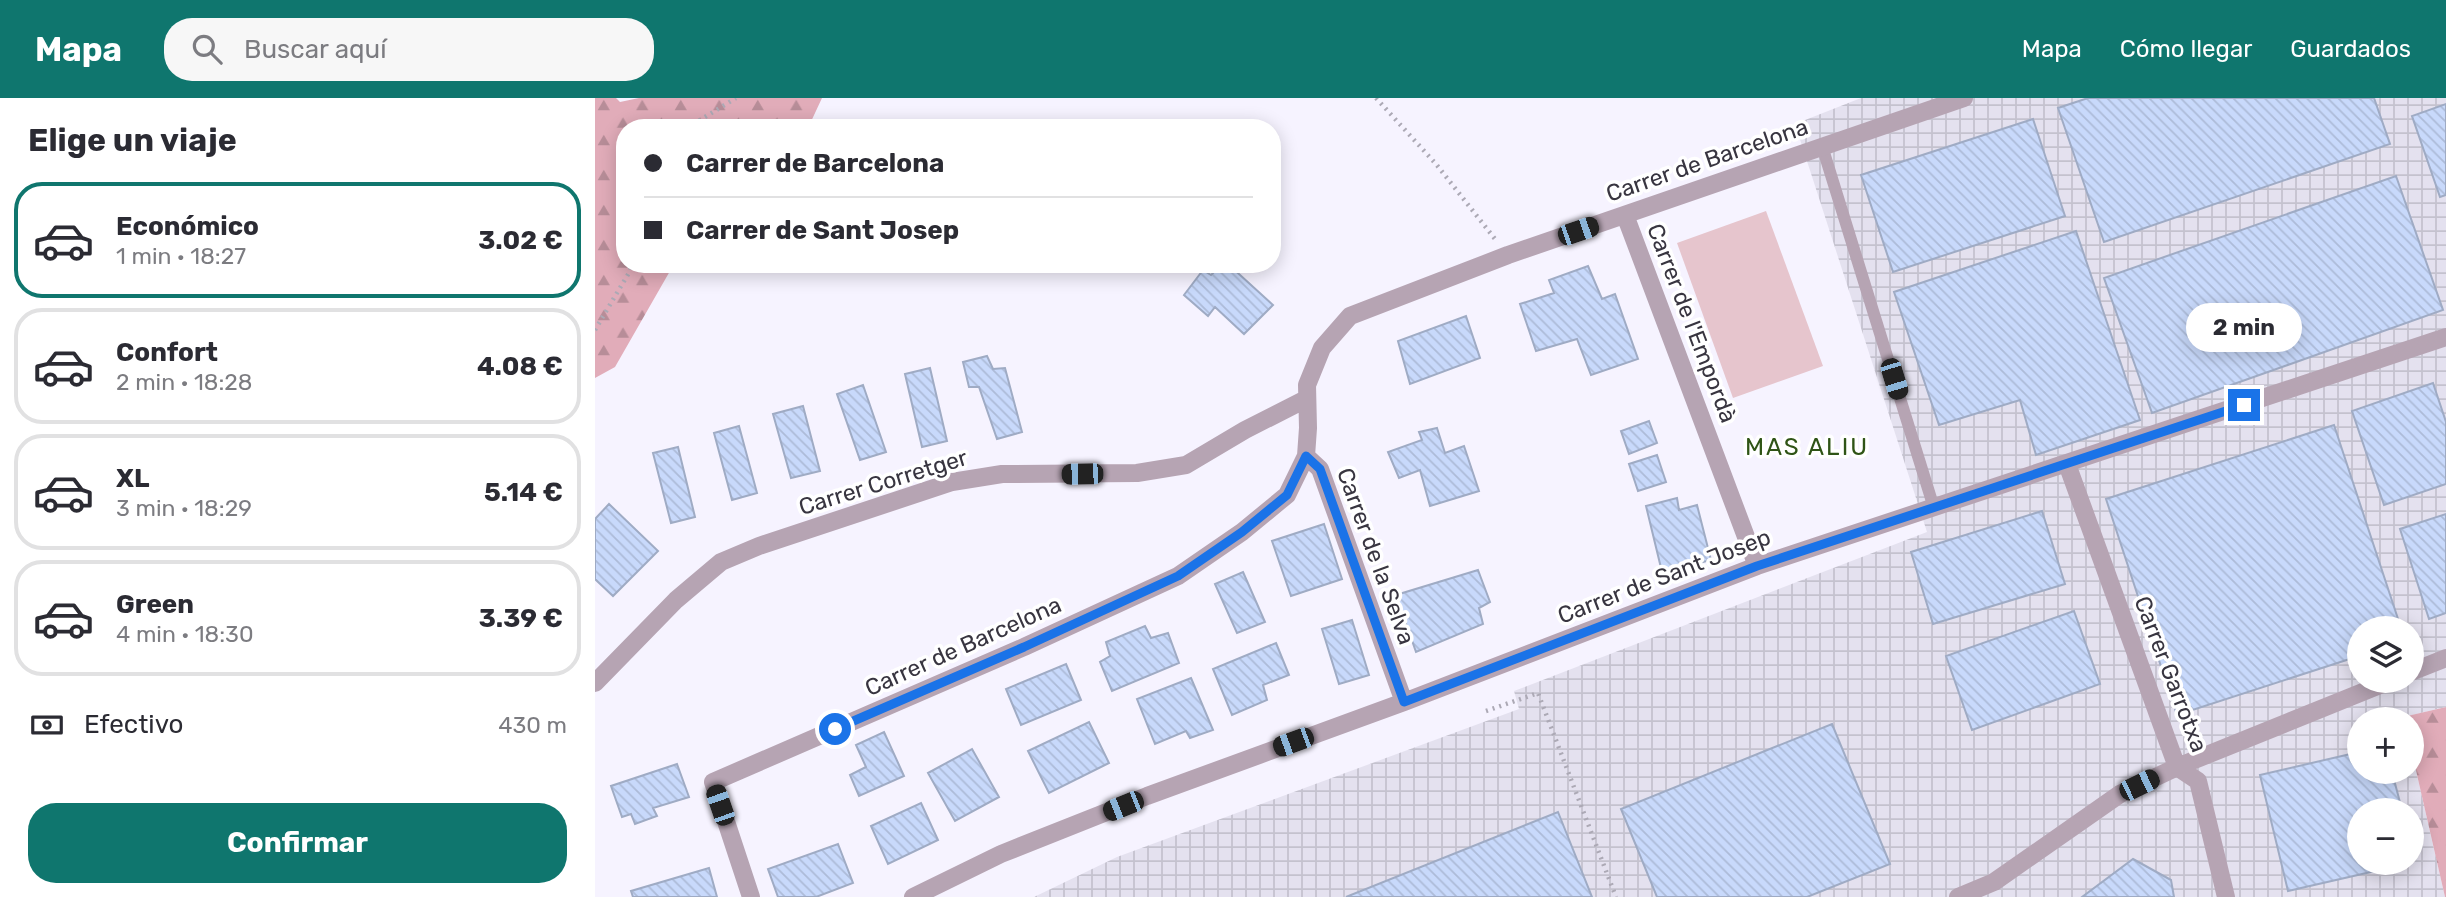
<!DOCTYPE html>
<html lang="es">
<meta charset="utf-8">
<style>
:root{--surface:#fff;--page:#f7f7f7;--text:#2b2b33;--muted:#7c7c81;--line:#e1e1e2;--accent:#0f766e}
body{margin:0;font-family:Rubik,sans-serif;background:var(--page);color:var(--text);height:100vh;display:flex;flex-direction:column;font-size:26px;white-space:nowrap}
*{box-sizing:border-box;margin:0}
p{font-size:23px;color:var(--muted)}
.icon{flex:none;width:38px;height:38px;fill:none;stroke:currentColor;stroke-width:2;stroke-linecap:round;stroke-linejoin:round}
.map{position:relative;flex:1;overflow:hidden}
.sheet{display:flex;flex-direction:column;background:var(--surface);width:595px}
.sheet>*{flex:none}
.guide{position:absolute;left:21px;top:21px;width:665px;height:154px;border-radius:28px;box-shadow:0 4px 18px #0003;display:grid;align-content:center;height:154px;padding:0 28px;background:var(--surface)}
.fabs{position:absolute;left:1752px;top:518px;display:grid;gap:14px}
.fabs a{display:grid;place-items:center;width:77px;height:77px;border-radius:50%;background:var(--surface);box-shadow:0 4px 18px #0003;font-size:35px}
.end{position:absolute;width:32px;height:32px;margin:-16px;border:9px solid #1a73e8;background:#fff;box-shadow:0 0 0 4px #fff}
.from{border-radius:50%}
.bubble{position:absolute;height:49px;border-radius:24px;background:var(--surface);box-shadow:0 4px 18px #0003;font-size:23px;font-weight:700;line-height:49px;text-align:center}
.car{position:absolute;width:21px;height:42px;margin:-21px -10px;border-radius:9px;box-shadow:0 0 5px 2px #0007;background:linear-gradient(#222 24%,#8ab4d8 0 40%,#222 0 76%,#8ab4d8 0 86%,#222 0)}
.guide b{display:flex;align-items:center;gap:24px;height:66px;font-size:26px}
.guide b+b{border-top:2px solid var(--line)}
.guide i{width:18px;height:18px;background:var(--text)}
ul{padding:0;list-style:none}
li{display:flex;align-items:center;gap:21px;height:116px;margin:0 14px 10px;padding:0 14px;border:4px solid var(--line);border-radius:28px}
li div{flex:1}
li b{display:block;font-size:26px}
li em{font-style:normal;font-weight:700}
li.selected{border-color:var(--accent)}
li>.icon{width:63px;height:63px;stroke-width:1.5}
h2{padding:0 28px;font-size:32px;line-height:84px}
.pay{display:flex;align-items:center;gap:18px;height:77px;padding:0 28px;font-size:26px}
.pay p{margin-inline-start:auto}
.button{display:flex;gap:14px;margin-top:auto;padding:14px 28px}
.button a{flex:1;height:80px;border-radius:28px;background:var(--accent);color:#fff;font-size:28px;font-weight:700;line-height:80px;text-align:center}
header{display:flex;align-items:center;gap:42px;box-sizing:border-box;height:98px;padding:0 35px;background:var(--accent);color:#fff}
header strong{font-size:33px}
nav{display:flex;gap:38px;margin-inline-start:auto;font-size:24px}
.search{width:490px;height:63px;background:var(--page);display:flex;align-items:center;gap:18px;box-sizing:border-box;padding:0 24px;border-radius:28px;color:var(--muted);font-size:26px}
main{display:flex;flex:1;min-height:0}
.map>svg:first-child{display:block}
.industrial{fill:url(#industrial-grid);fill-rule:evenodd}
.forest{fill:url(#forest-firs)}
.pitch{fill:#e6c5cd}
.building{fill:url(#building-back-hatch);stroke:#9fabc4;stroke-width:2}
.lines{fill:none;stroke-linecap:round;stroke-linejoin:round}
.path{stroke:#aca9b5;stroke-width:4.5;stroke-dasharray:2 5;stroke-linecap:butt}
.lane{stroke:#b6a4b3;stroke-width:12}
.street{stroke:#b6a4b3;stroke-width:18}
.route{stroke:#1a73e8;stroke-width:9}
.labels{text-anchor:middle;stroke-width:7;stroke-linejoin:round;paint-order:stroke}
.street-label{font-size:23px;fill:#383540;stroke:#fff}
.neighbourhood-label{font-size:24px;letter-spacing:2px;fill:#2f5416;stroke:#fff}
</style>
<header>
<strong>Mapa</strong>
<div class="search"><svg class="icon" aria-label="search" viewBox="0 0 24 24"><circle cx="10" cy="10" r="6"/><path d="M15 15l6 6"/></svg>Buscar aquí</div>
<nav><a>Mapa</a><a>Cómo llegar</a><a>Guardados</a></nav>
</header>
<main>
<section class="sheet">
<h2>Elige un viaje</h2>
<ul>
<li class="selected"><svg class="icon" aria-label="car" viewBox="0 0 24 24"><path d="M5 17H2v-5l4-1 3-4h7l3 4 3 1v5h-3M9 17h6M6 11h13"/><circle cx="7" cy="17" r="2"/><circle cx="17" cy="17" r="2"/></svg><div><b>Económico</b><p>1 min · 18:27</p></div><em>3.02 €</em></li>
<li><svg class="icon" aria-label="car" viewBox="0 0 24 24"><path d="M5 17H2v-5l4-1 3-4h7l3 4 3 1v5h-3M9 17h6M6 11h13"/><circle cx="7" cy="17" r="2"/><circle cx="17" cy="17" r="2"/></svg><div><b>Confort</b><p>2 min · 18:28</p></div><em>4.08 €</em></li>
<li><svg class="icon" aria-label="car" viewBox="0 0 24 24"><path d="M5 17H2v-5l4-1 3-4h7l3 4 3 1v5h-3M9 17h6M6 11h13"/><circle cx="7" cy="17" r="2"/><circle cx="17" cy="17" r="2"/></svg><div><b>XL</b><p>3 min · 18:29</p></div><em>5.14 €</em></li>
<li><svg class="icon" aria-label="car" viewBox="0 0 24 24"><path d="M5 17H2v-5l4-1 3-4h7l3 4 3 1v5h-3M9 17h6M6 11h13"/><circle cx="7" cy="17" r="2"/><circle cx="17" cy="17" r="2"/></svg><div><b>Green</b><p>4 min · 18:30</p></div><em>3.39 €</em></li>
</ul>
<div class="pay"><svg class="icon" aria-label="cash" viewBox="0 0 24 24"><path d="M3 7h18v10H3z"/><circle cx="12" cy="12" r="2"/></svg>Efectivo<p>430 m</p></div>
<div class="button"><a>Confirmar</a></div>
</section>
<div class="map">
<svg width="1851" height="799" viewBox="0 0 1851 799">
<defs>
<pattern id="industrial-grid" width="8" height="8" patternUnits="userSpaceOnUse" patternTransform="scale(1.75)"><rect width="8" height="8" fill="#e4e1ef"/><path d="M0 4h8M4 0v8" fill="none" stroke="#c4c2ce"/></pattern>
<pattern id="forest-firs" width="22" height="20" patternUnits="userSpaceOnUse" patternTransform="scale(1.75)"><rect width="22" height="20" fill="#e1acb9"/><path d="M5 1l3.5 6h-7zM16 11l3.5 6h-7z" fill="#b78d98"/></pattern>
<pattern id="building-back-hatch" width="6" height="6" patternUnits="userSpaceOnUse" patternTransform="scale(1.75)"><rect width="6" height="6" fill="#c8d9fb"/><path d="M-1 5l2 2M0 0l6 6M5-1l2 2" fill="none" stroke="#adbbd8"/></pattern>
</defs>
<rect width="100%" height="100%" fill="#f6f3ff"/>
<!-- industrial -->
<path class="industrial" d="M 1266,0 L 1851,0 L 1851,609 L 1809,619 L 1809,621 L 1764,621 L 1764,674 L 1816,674 L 1817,655 L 1850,799 L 439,799 L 522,759 L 924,611 L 919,593 L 1332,434 L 1200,26 ZM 1764,530 L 1816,530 L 1816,583 L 1764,583 ZM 1764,712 L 1816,712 L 1816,765 L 1764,765 Z"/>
<!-- forest -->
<path class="forest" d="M 0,0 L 21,0 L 25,4 L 44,0 L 227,0 L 213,30 L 30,30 L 30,166 L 79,166 L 20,269 L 0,280 Z
M 1851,609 L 1851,799 L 1850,799 L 1817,655 L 1816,621 L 1808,619 Z"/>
<!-- pitch -->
<path class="pitch" d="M 1171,113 L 1228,268 L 1138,300 L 1082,145 Z"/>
<!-- building -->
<path class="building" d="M 1493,0 L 1779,0 L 1795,46 L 1509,144 L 1463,10 Z
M 1851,6 L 1851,97 L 1845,99 L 1817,18 Z
M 1438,21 L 1470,118 L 1298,174 L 1266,77 Z
M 1801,78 L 1848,212 L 1557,315 L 1509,180 Z
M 1481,133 L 1545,322 L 1441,357 L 1425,302 L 1344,327 L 1299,194 Z
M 627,166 L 633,166 L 678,207 L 649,236 L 620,209 L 613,218 L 589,197 L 608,172 L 616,177 Z
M 993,168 L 1007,201 L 1020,196 L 1043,261 L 996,277 L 982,241 L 941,253 L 925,206 L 959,195 L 954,182 Z
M 871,218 L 885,260 L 815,286 L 803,243 Z
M 392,258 L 398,271 L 410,270 L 427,334 L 402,341 L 384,289 L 374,289 L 368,264 Z
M 335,270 L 352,343 L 327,349 L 310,276 Z
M 1838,285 L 1851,324 L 1851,386 L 1789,407 L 1757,313 Z
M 268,287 L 291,354 L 265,362 L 242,296 Z
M 208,308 L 225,373 L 196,380 L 178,316 Z
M 1054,323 L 1062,345 L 1034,356 L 1026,333 Z
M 1739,327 L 1806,530 L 1764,530 L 1764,558 L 1582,617 L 1511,401 Z
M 144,328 L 162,395 L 137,402 L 119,335 Z
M 842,330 L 850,355 L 869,348 L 884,393 L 835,408 L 825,372 L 804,380 L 793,354 L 827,342 L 824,334 Z
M 83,349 L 100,419 L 76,425 L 58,355 Z
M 1062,357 L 1071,384 L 1043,393 L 1034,366 Z
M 1082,400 L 1084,412 L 1102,407 L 1116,462 L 1067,474 L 1051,408 Z
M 14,406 L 63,453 L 18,498 L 0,481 L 0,421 Z
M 1447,413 L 1470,486 L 1338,526 L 1316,454 Z
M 1851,416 L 1851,515 L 1834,521 L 1805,431 Z
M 729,426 L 747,481 L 696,498 L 677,443 Z
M 883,472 L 895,504 L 884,510 L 888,526 L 821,554 L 801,497 Z
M 648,474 L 670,524 L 642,535 L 620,486 Z
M 1479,513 L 1505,586 L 1377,632 L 1351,558 Z
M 757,522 L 774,577 L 744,586 L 727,531 Z
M 550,528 L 556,540 L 573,535 L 584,565 L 517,593 L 505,564 L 515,558 L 511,544 Z
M 681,545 L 694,577 L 668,587 L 672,602 L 637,617 L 618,571 Z
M 471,566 L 486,602 L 426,627 L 411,591 Z
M 596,580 L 618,632 L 595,640 L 591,633 L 560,646 L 542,601 Z
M 494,624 L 514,665 L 454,695 L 433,653 Z
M 1237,626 L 1295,766 L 1212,799 L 1062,799 L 1026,711 Z
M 289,634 L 309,678 L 264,698 L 255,677 L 271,669 L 261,647 Z
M 377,651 L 404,699 L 360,723 L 333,675 Z
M 1764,654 L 1764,674 L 1797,674 L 1807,712 L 1764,712 L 1764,765 L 1815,765 L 1693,793 L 1665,677 Z
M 82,666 L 94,699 L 58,710 L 62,718 L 40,726 L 36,716 L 27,719 L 16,688 Z
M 326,705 L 343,742 L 293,766 L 276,728 Z
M 963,714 L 997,799 L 751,799 Z
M 243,746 L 258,785 L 221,799 L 183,799 L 173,771 Z
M 1538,761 L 1576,782 L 1579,799 L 1487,799 Z
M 114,770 L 122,799 L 38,799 L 36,793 Z"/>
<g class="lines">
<!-- path -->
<path class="path" d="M 781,0 L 841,66 L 900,141
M 92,30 L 141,0
M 0,232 L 35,173 L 36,166
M 891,613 L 943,595 L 1021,799"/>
<!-- lane -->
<path class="lane" d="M 1227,48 L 1339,410"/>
<!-- street -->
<path class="street" d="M 1030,117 L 1162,468
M 1472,366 L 1582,669 L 1603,683 L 1631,799
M 1816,574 L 1851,560
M 0,585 L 81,502 L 126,464 L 164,448 L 357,384 L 407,376 L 542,375 L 591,367 L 650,332 L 711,301
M 809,604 L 725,371 L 711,358 L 713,330 L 712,287 L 727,250 L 755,218 L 913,157 L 1369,0
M 156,799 L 118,684 L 429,549 L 583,478 L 647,434 L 692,397 L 711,358
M 318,799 L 406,756 L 552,698 L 809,604 L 1162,468 L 1851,239
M 1363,799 L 1399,784 L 1525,696 L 1582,669 L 1795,583"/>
</g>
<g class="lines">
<!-- route -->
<path class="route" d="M 240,631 L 429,549 L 583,478 L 647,434 L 692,397 L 711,358 L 725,371 L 809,604 L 1162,468 L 1649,307"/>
</g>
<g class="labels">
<!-- street labels -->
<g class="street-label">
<text transform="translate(1112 62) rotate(-19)" y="8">Carrer de Barcelona</text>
<text transform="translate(1097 225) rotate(69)" y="8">Carrer de l'Empordà</text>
<text transform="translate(288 384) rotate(-17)" y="8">Carrer Corretger</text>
<text transform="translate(781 458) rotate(70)" y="8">Carrer de la Selva</text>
<text transform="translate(1069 478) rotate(-21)" y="8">Carrer de Sant Josep</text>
<text transform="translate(368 548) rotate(-24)" y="8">Carrer de Barcelona</text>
<text transform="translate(1576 576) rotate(69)" y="8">Carrer Garrotxa</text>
</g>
<!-- neighbourhood labels -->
<g class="neighbourhood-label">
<text x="1212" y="357">MAS ALIU</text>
</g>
</g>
</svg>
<div class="fabs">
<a><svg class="icon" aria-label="layers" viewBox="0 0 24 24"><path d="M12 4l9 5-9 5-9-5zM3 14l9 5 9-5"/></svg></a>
<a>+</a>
<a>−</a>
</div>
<i class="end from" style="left:240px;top:631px"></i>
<i class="end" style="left:1649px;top:307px"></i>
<div class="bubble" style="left:1591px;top:205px;width:116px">2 min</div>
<i class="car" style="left:983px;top:133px;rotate:71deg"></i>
<i class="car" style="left:1299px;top:281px;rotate:163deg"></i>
<i class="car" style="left:487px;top:376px;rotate:269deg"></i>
<i class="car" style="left:698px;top:644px;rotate:250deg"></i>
<i class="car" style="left:1544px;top:687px;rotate:64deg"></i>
<i class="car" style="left:125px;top:707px;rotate:341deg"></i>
<i class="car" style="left:528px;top:708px;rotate:248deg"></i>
<div class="guide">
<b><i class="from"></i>Carrer de Barcelona</b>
<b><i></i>Carrer de Sant Josep</b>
</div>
</div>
</main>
